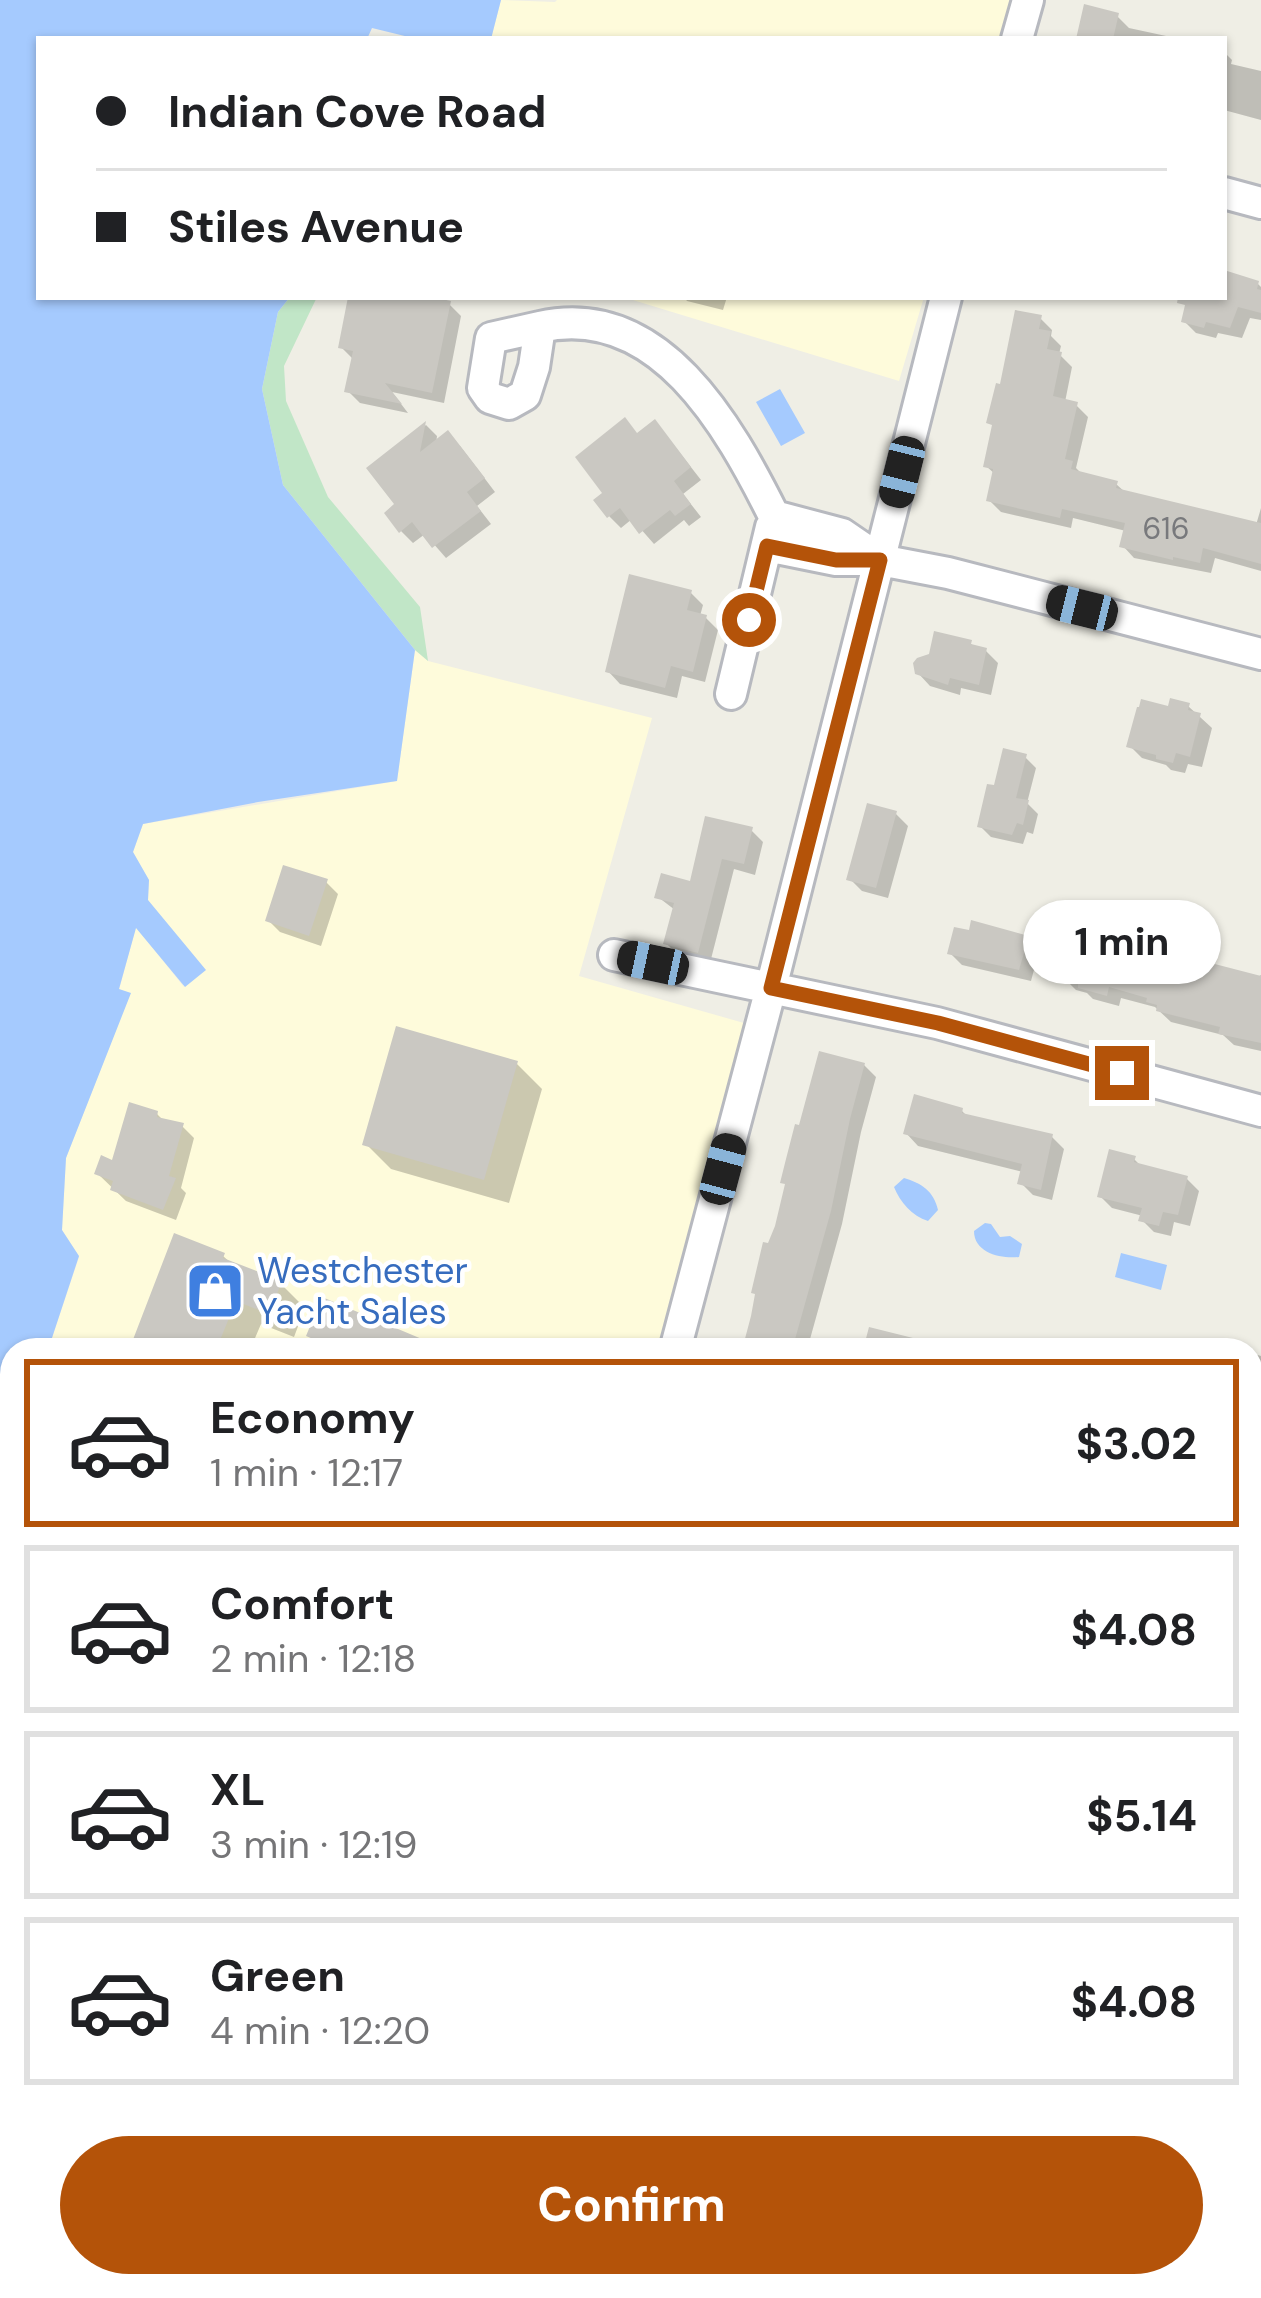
<!DOCTYPE html>
<meta charset="utf-8">
<style>
:root{--surface:#fff;--page:#f2f2f2;--text:#202124;--muted:#757577;--line:#e0e0e0;--accent:#b45309}
body{margin:0;font-family:"DM Sans",sans-serif;background:var(--page);color:var(--text);height:100vh;display:flex;flex-direction:column;font-size:45px;white-space:nowrap}
*{box-sizing:border-box;margin:0}
p{font-size:39px;color:var(--muted)}
.icon{flex:none;width:66px;height:66px;fill:none;stroke:currentColor;stroke-width:2;stroke-linecap:round;stroke-linejoin:round}
.map{position:relative;flex:1;overflow:hidden}
.drawer{position:absolute;left:0px;top:1338px;width:1263px;height:960px;display:flex;flex-direction:column;background:var(--surface);border-radius:36px 36px 0 0;box-shadow:0 3px 9px #0004}
.drawer>*{flex:none}
.guide{position:absolute;left:36px;top:36px;width:1191px;height:264px;border-radius:0px;box-shadow:0 3px 9px #0004;display:grid;align-content:center;height:264px;padding:0 60px;background:var(--surface)}
.end{position:absolute;width:54px;height:54px;margin:-27px;border:15px solid #b45309;background:#fff;box-shadow:0 0 0 6px #fff}
.from{border-radius:50%}
.bubble{position:absolute;height:84px;border-radius:42px;background:var(--surface);box-shadow:0 3px 9px #0004;font-size:39px;font-weight:700;line-height:84px;text-align:center}
.car{position:absolute;width:36px;height:72px;margin:-36px -18px;border-radius:15px;box-shadow:0 0 9px 3px #0007;background:linear-gradient(#222 24%,#8ab4d8 0 40%,#222 0 76%,#8ab4d8 0 86%,#222 0)}
.guide b{display:flex;align-items:center;gap:42px;height:114px;font-size:45px}
.guide b+b{border-top:3px solid var(--line)}
.guide i{width:30px;height:30px;background:var(--text)}
ul{padding:21px 0 0;list-style:none}
li{display:flex;align-items:center;gap:36px;height:168px;margin:0 24px 18px;padding:0 36px;border:6px solid var(--line);border-radius:0px}
li div{flex:1}
li b{display:block;font-size:45px}
li em{font-style:normal;font-weight:700}
li.selected{border-color:var(--accent)}
li>.icon{width:108px;height:108px;stroke-width:1.5}
.button{display:flex;gap:24px;margin-top:auto;padding:24px 60px}
.button a{flex:1;height:138px;border-radius:72px;background:var(--accent);color:#fff;font-size:48px;font-weight:700;line-height:138px;text-align:center}
.map>svg:first-child{display:block}
.commercial{fill:#fefbdb}
.green{fill:#c1e6c7}
.water{fill:#a5cafe}
.shadow{fill:#0003}
.building{fill:#cac8c2}
.lines{fill:none;stroke-linecap:round;stroke-linejoin:round}
.minor-casing{stroke:#b7b9bf;stroke-width:36}
.minor{stroke:#fff;stroke-width:30}
.route{stroke:#b45309;stroke-width:15}
.labels{text-anchor:middle;stroke-width:9;stroke-linejoin:round;paint-order:stroke}
.number-label{font-size:30px;fill:#78797c}
.shop-label{font-size:36px;fill:#366cbe;stroke:#fff;text-anchor:start}
</style>
<div class="map">
<svg width="1261" height="2298" viewBox="0 0 1261 2298">
<rect width="100%" height="100%" fill="#efeee5"/>
<!-- commercial -->
<path class="commercial" d="M 501,0 L 555,2 L 557,0 L 1013,0 L 1002,39 L 491,39 Z
M 623,297 L 924,297 L 899,381 Z
M 415,650 L 428,661 L 652,718 L 579,976 L 758,1027 L 671,1350 L 48,1350 L 79,1257 L 62,1230 L 66,1158 L 130,994 L 119,990 L 136,927 L 184,987 L 148,900 L 149,880 L 133,852 L 143,824 L 397,781 Z"/>
<!-- green -->
<path class="green" d="M 290,297 L 317,297 L 284,366 L 286,401 L 328,497 L 420,607 L 428,661 L 415,650 L 283,485 L 262,389 L 278,312 Z
M 0,1526 L 12,1529 L 12,2117 L 0,2082 Z
M 71,2286 L 401,2286 L 398,2298 L 75,2298 Z"/>
<!-- water -->
<path class="water" d="M 0,0 L 501,0 L 491,39 L 417,39 L 372,28 L 367,39 L 39,39 L 39,297 L 290,297 L 278,312 L 262,389 L 283,485 L 415,650 L 397,781 L 258,802 L 143,824 L 133,852 L 149,880 L 148,900 L 206,970 L 185,987 L 136,928 L 119,989 L 131,993 L 66,1158 L 62,1230 L 79,1256 L 48,1350 L 12,1350 L 12,1464 L 0,1519 Z
M 780,389 L 805,433 L 781,446 L 756,402 Z
M 904,1178 C 921,1183 934,1191 938,1210 L 928,1221 C 912,1216 900,1202 894,1187 Z
M 985,1223 L 991,1224 L 1000,1237 L 1010,1236 L 1022,1244 L 1019,1257 C 1001,1259 974,1253 974,1231 Z
M 1121,1253 L 1167,1265 L 1161,1290 L 1115,1277 Z
M 0,2082 L 12,2117 L 12,2286 L 71,2286 L 75,2298 L 0,2298 Z"/>
<!-- shadow -->
<path class="shadow" d="M 1117,16 L 1129,28 L 1180,39 L 1079,39 Z
M 1224,52 L 1232,60 L 1231,64 L 1261,71 L 1261,120 L 1224,110 Z
M 1224,273 L 1257,283 L 1261,287 L 1261,320 L 1250,318 L 1242,338 L 1218,333 L 1216,338 L 1196,333 L 1184,321 L 1190,297 L 1224,297 Z
M 368,297 L 442,297 L 441,302 L 449,304 L 461,316 L 444,403 L 392,392 L 408,413 L 360,403 L 348,391 L 354,360 L 341,347 Z
M 684,297 L 727,297 L 723,310 L 687,301 Z
M 1040,318 L 1052,330 L 1051,336 L 1061,346 L 1059,354 L 1072,367 L 1065,402 L 1076,405 L 1088,417 L 1076,468 L 1083,475 L 1116,484 L 1126,493 L 1256,525 L 1261,508 L 1261,571 L 1215,558 L 1211,573 L 1134,558 L 1123,546 L 1126,531 L 1073,518 L 1071,528 L 1001,512 L 989,500 L 995,474 L 986,466 L 1002,387 Z
M 426,425 L 437,436 L 436,444 L 460,446 L 495,492 L 477,506 L 491,524 L 446,558 L 425,534 L 413,543 L 401,531 L 398,505 L 370,469 Z
M 666,435 L 701,480 L 683,494 L 701,517 L 689,526 L 684,520 L 654,544 L 632,519 L 621,528 L 609,516 L 606,493 Z
M 691,593 L 703,605 L 700,616 L 706,618 L 718,630 L 705,682 L 682,676 L 677,698 L 620,684 L 608,671 Z
M 970,643 L 977,649 L 986,651 L 998,663 L 991,695 L 961,688 L 960,695 L 930,686 L 918,673 Z
M 1188,706 L 1212,728 L 1202,767 L 1188,764 L 1185,773 L 1171,770 L 1166,765 L 1142,758 L 1130,746 L 1170,710 Z
M 1025,757 L 1036,768 L 1027,803 L 1038,814 L 1033,834 L 1027,832 L 1023,844 L 991,837 L 980,826 L 996,789 Z
M 896,814 L 908,826 L 888,898 L 862,891 L 850,879 Z
M 751,830 L 763,842 L 755,875 L 734,869 L 710,963 L 678,955 L 666,943 L 675,910 L 658,897 L 692,884 Z
M 326,882 L 338,894 L 321,946 L 280,932 L 268,920 Z
M 1095,936 L 1115,955 L 1114,961 L 1157,972 L 1207,960 L 1214,967 L 1256,978 L 1261,975 L 1261,1051 L 1234,1045 L 1223,1035 L 1171,1022 L 1155,1007 L 1121,998 L 1119,1006 L 1093,999 L 1087,993 L 1076,990 L 1064,978 Z
M 1027,938 L 1039,951 L 1031,981 L 962,965 L 950,953 Z
M 517,1064 L 542,1089 L 509,1203 L 391,1169 L 366,1144 Z
M 864,1065 L 876,1077 L 861,1132 L 842,1224 L 807,1350 L 745,1350 L 770,1247 Z
M 961,1110 L 968,1117 L 1052,1137 L 1064,1149 L 1052,1200 L 1033,1195 L 1021,1183 L 1023,1172 L 918,1146 L 906,1133 Z
M 157,1114 L 164,1121 L 182,1126 L 194,1138 L 181,1188 L 186,1193 L 176,1220 L 126,1201 L 97,1173 L 114,1164 Z
M 1134,1159 L 1143,1168 L 1187,1179 L 1199,1191 L 1190,1226 L 1174,1222 L 1171,1236 L 1154,1232 L 1142,1220 L 1143,1216 L 1112,1208 L 1100,1196 Z
M 223,1256 L 233,1265 L 280,1283 L 305,1308 L 294,1337 L 261,1324 L 250,1350 L 136,1350 Z
M 309,1335 L 431,1350 L 324,1350 Z
M 1251,1353 L 1261,1356 L 1261,1448 L 1251,1445 Z
M 1251,1905 L 1261,1908 L 1261,1942 L 1251,1938 Z
M 498,2286 L 543,2286 L 539,2298 L 488,2298 L 490,2290 L 497,2291 Z
M 772,2286 L 817,2286 L 819,2290 L 825,2286 L 837,2286 L 847,2298 L 751,2298 Z
M 1034,2286 L 1046,2286 L 1068,2298 L 1020,2298 L 1024,2291 L 1030,2294 Z"/>
<!-- building -->
<path class="building" d="M 1084,4 L 1119,13 L 1113,39 L 1076,39 Z
M 1224,270 L 1259,281 L 1257,289 L 1261,290 L 1261,313 L 1238,307 L 1230,328 L 1206,322 L 1204,328 L 1181,322 L 1185,305 L 1177,303 L 1178,297 L 1224,297 Z
M 348,297 L 432,297 L 451,301 L 432,393 L 385,383 L 402,404 L 344,392 L 353,351 L 338,348 Z
M 1015,310 L 1042,315 L 1039,329 L 1051,331 L 1047,349 L 1062,352 L 1053,396 L 1078,402 L 1065,459 L 1073,461 L 1071,469 L 1118,481 L 1116,488 L 1261,523 L 1261,564 L 1203,548 L 1200,563 L 1173,557 L 1173,560 L 1119,547 L 1125,523 L 1062,509 L 1060,518 L 986,501 L 993,469 L 983,467 L 992,425 L 986,423 L 996,383 L 1000,384 Z
M 625,417 L 637,433 L 655,419 L 691,467 L 674,481 L 691,504 L 675,516 L 670,510 L 639,534 L 620,508 L 607,518 L 593,500 L 602,493 L 575,457 Z
M 426,421 L 420,452 L 448,430 L 485,478 L 467,492 L 481,511 L 432,548 L 412,522 L 399,533 L 384,513 L 394,504 L 366,468 Z
M 629,574 L 692,590 L 687,610 L 707,615 L 693,672 L 671,666 L 665,688 L 605,672 Z
M 934,631 L 972,640 L 971,644 L 987,648 L 979,685 L 950,678 L 948,685 L 915,674 L 913,663 L 917,658 L 929,654 Z
M 1170,698 L 1190,703 L 1188,710 L 1201,713 L 1190,757 L 1176,753 L 1173,763 L 1156,759 L 1156,755 L 1126,747 L 1137,707 L 1139,707 L 1141,699 L 1168,706 Z
M 1003,748 L 1027,754 L 1016,798 L 1029,800 L 1023,825 L 1017,823 L 1012,835 L 977,827 L 987,784 L 994,785 Z
M 867,803 L 897,811 L 876,888 L 846,880 Z
M 705,816 L 753,827 L 744,864 L 722,859 L 698,953 L 663,944 L 674,903 L 654,898 L 661,873 L 690,881 Z
M 283,865 L 328,879 L 309,936 L 265,921 Z
M 971,920 L 1029,936 L 1019,970 L 947,954 L 954,927 L 969,930 Z
M 1074,928 L 1096,934 L 1095,937 L 1105,940 L 1101,955 L 1154,969 L 1160,945 L 1209,957 L 1207,962 L 1261,976 L 1261,1043 L 1218,1034 L 1220,1027 L 1156,1011 L 1157,1005 L 1146,1002 L 1147,998 L 1109,987 L 1107,996 L 1078,988 L 1078,984 L 1061,979 Z
M 396,1026 L 518,1061 L 484,1180 L 362,1145 Z
M 819,1051 L 865,1063 L 850,1119 L 831,1211 L 792,1350 L 742,1350 L 751,1316 L 755,1294 L 751,1293 L 763,1242 L 768,1243 L 775,1226 L 785,1184 L 780,1183 L 786,1159 L 795,1124 L 799,1125 Z
M 914,1094 L 963,1108 L 962,1113 L 1053,1134 L 1041,1190 L 1017,1184 L 1022,1164 L 903,1134 Z
M 129,1102 L 158,1111 L 157,1117 L 184,1123 L 169,1176 L 176,1178 L 163,1210 L 110,1190 L 113,1181 L 94,1174 L 101,1155 L 112,1160 Z
M 1109,1149 L 1136,1156 L 1134,1162 L 1188,1176 L 1178,1215 L 1163,1212 L 1159,1226 L 1138,1221 L 1142,1208 L 1097,1197 Z
M 174,1233 L 225,1253 L 223,1258 L 282,1281 L 269,1314 L 236,1301 L 216,1350 L 129,1350 Z
M 322,1297 L 448,1350 L 339,1350 L 306,1336 Z
M 869,1327 L 929,1342 L 928,1350 L 863,1350 Z"/>
<g class="lines">
<defs>
<path id="minor" d="M 1017,39 L 1028,0
M 1224,193 L 1261,203
M 540,327 C 659,300 729,426 774,516 L 842,534 L 880,560
M 540,327 L 534,367 L 525,395 L 509,404 L 490,398 L 483,388 L 491,338 Z
M 767,546 L 836,560 L 880,560 L 948,573 L 1261,654
M 731,694 L 771,527
M 614,955 L 937,1023 L 1261,1111
M 675,1350 L 771,988 L 946,297
M 1251,1590 L 1261,1578
M 1251,1630 L 1261,1634
M 422,2298 L 425,2286
M 947,2298 L 952,2286"/>
</defs>
<!-- minor casing -->
<use href="#minor" class="minor-casing"/>
<!-- minor -->
<use href="#minor" class="minor"/>
</g>
<g class="lines">
<!-- route -->
<path class="route" d="M 749,620 L 767,546 L 836,560 L 880,560 L 771,988 L 938,1023 L 1122,1073"/>
</g>
<!-- icons -->
<defs>
<symbol id="shop-square" viewBox="-11 -11 22 22"><rect x="-9" y="-9" width="18" height="18" rx="4" fill="#3f7fe0" stroke="#fff"/><path d="M-5-2.5h2.3a2.7 3.5 0 0 1 5.4 0H5L5.5 6h-11ZM-1.5-2.5h3a1.5 2.3 0 0 0-3 0Z" fill="#fff"/></symbol>
</defs>
<g fill-rule="evenodd">
<use href="#shop-square" x="182" y="1258" width="66" height="66"/>
</g>
<g class="labels">
<!-- number labels -->
<g class="number-label">
<text x="1166" y="539">616</text>
</g>
<!-- shop labels -->
<g class="shop-label">
<text x="257" y="1283">Westchester<tspan x="257" dy="41">Yacht Sales</tspan></text>
</g>
</g>
</svg>
<i class="end from" style="left:749px;top:620px"></i>
<i class="end" style="left:1122px;top:1073px"></i>
<div class="bubble" style="left:1023px;top:900px;width:198px">1 min</div>
<i class="car" style="left:902px;top:472px;rotate:194deg"></i>
<i class="car" style="left:1082px;top:608px;rotate:284deg"></i>
<i class="car" style="left:653px;top:963px;rotate:282deg"></i>
<i class="car" style="left:723px;top:1169px;rotate:15deg"></i>
<div class="guide">
<b><i class="from"></i>Indian Cove Road</b>
<b><i></i>Stiles Avenue</b>
</div>
<section class="drawer">
<ul>
<li class="selected"><svg class="icon" aria-label="car" viewBox="0 0 24 24"><path d="M5 17H2v-5l4-1 3-4h7l3 4 3 1v5h-3M9 17h6M6 11h13"/><circle cx="7" cy="17" r="2"/><circle cx="17" cy="17" r="2"/></svg><div><b>Economy</b><p>1 min · 12:17</p></div><em>$3.02</em></li>
<li><svg class="icon" aria-label="car" viewBox="0 0 24 24"><path d="M5 17H2v-5l4-1 3-4h7l3 4 3 1v5h-3M9 17h6M6 11h13"/><circle cx="7" cy="17" r="2"/><circle cx="17" cy="17" r="2"/></svg><div><b>Comfort</b><p>2 min · 12:18</p></div><em>$4.08</em></li>
<li><svg class="icon" aria-label="car" viewBox="0 0 24 24"><path d="M5 17H2v-5l4-1 3-4h7l3 4 3 1v5h-3M9 17h6M6 11h13"/><circle cx="7" cy="17" r="2"/><circle cx="17" cy="17" r="2"/></svg><div><b>XL</b><p>3 min · 12:19</p></div><em>$5.14</em></li>
<li><svg class="icon" aria-label="car" viewBox="0 0 24 24"><path d="M5 17H2v-5l4-1 3-4h7l3 4 3 1v5h-3M9 17h6M6 11h13"/><circle cx="7" cy="17" r="2"/><circle cx="17" cy="17" r="2"/></svg><div><b>Green</b><p>4 min · 12:20</p></div><em>$4.08</em></li>
</ul>
<div class="button"><a>Confirm</a></div>
</section>
</div>
